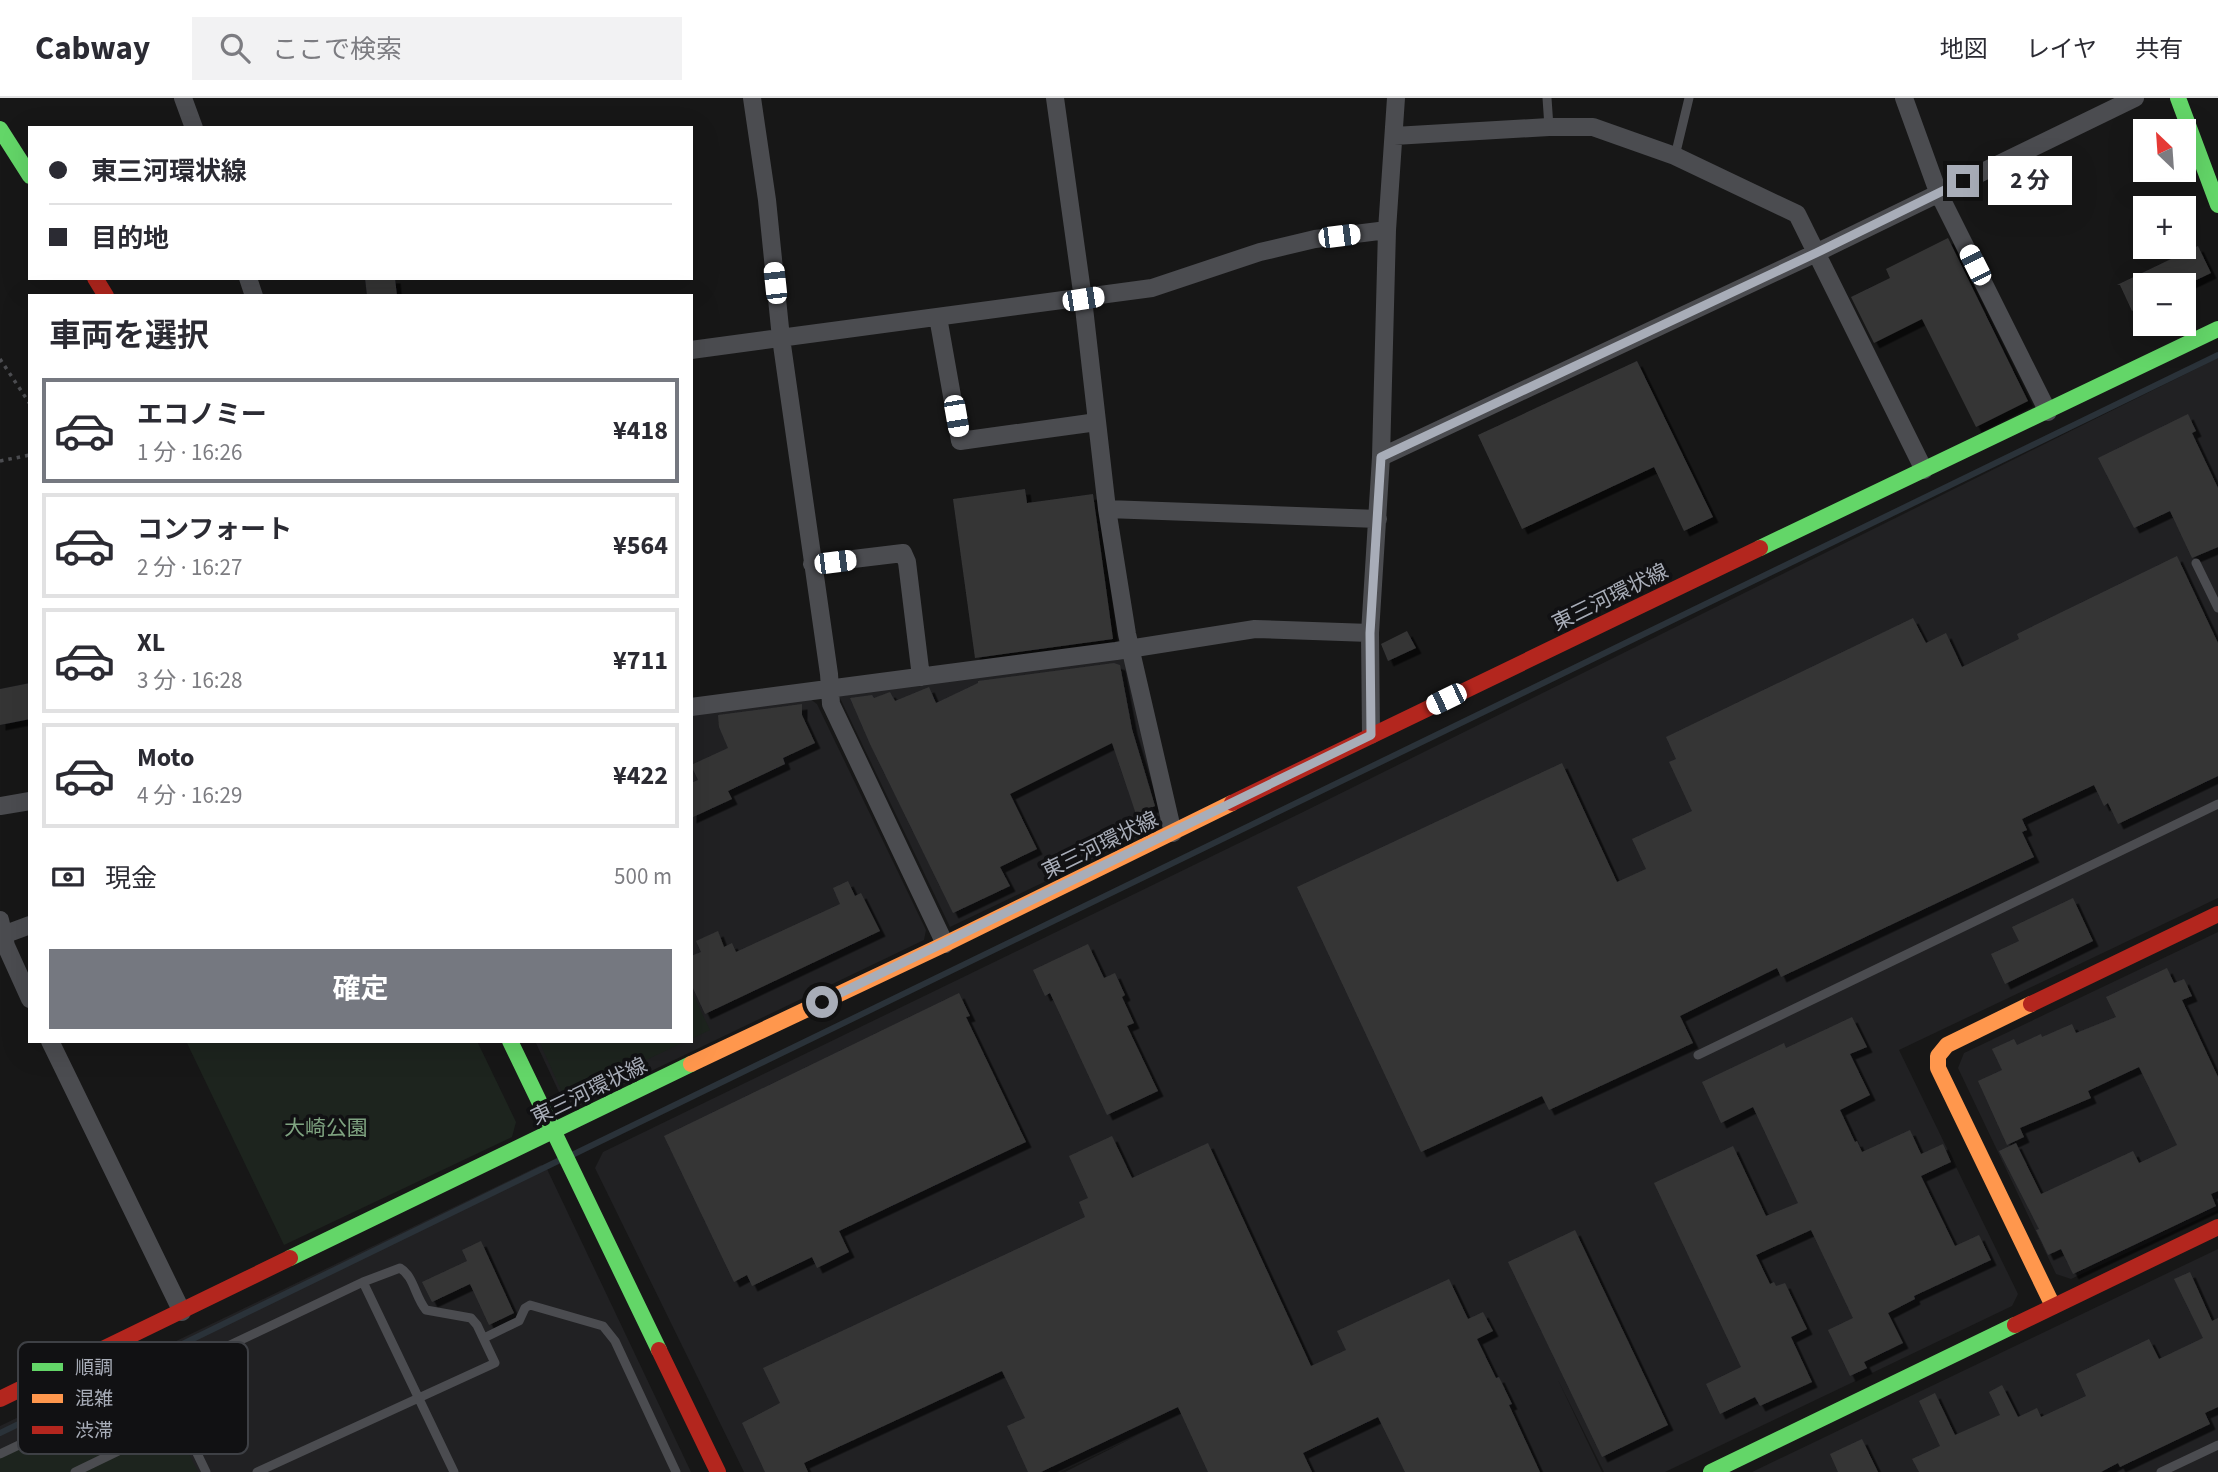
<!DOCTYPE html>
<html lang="ja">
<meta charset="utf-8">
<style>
:root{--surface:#fff;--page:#f2f2f3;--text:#2b2b33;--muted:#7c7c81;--line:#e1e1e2;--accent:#757880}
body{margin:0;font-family:"Source Sans 3","Noto Sans JP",sans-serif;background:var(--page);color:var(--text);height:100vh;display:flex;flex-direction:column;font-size:26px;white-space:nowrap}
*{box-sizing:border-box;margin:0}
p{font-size:23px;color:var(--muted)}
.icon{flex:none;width:38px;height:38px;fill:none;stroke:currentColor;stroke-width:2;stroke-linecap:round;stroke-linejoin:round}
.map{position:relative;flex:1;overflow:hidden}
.sheet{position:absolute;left:28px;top:196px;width:665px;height:749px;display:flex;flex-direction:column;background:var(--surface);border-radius:0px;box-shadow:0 7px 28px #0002}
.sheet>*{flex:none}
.top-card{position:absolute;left:28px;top:28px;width:665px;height:154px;border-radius:0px;box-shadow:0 7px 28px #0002;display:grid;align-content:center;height:154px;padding:0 21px;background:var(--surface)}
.needle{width:46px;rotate:335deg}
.buttons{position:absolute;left:2133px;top:21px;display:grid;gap:14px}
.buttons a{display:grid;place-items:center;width:63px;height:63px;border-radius:0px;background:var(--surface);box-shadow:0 7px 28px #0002;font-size:35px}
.end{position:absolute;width:32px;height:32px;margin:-16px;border:9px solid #a8adb8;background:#111;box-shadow:0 0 0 4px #111}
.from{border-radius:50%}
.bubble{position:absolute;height:49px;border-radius:0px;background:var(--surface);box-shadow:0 7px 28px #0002;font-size:23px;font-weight:700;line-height:49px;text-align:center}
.car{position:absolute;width:21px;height:42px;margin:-21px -10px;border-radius:9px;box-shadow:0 0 5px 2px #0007;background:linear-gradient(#fff 24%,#345 0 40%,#fff 0 76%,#345 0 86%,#fff 0)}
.top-card b{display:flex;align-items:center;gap:24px;height:66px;font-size:26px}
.top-card b+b{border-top:2px solid var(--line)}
.top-card i{width:18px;height:18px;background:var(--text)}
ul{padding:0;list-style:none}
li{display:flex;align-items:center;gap:21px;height:105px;margin:0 14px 10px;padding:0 7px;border:4px solid var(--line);border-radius:0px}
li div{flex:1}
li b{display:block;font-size:26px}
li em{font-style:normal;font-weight:700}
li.on{border-color:var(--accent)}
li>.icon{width:63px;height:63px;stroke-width:1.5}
h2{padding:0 21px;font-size:32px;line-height:84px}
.pay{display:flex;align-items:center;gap:18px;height:77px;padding:0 21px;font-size:26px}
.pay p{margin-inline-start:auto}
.cta{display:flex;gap:14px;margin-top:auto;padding:14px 21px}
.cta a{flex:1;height:80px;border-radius:0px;background:var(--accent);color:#fff;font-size:28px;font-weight:700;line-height:80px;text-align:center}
header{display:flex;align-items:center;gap:42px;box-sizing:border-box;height:98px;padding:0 35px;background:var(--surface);border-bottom:2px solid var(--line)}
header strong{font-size:33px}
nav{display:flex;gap:38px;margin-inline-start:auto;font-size:24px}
.search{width:490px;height:63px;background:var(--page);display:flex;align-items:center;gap:18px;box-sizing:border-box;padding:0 24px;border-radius:0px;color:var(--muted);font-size:26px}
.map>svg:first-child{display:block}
.built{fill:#212123}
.green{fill:#1d241e}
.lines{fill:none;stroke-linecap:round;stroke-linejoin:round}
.stream{stroke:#2a3239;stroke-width:6}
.building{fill:#353536;filter:url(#shadow)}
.path{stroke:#4d4e52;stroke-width:3.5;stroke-dasharray:3.5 5;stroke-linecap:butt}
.lane{stroke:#4b4c50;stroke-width:9}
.street{stroke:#4b4c50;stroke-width:18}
.fast{stroke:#63d668;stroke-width:16}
.slow{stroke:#ff974d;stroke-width:16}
.jam{stroke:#b3261e;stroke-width:16}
.route{stroke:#a8adb8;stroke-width:9}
.labels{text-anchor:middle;stroke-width:7;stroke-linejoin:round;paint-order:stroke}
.street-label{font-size:21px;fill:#a8adb8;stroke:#111113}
.park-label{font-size:21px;fill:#7fa381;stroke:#111113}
.key{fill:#111113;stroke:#3e4045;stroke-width:2}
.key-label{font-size:19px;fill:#a8adb8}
</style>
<header>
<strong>Cabway</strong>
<div class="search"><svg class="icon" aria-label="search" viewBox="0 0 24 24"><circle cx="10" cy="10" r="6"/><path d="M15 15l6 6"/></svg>ここで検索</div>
<nav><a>地図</a><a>レイヤ</a><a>共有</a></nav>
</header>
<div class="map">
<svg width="2218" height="1374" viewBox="0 0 2218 1374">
<defs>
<filter id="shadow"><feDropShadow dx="5.5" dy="5.5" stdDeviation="0" flood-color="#0009"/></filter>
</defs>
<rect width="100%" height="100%" fill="#171717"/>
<!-- built -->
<path class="built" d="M 2218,260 L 2218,800 L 1899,952 L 2018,1196 L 2012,1208 L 1665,1374 L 1604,1374 L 1558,1282 L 1602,1374 L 1065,1374 L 1138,1337 L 1060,1374 L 744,1374 L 595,1070 L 603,1054 L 1301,715 Z
M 1121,560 L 1130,567 L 1164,718 L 1161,728 L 950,829 L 839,598 Z
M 809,600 L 817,606 L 926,832 L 924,842 L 568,1013 L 535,943 L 691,943 L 691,616 Z
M 2218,834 L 2218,1112 L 2071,1181 L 2056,1176 L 1958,970 L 1964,955 Z
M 541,1067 L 547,1071 L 691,1374 L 0,1374 L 0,1328 Z
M 2218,1151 L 2218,1374 L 1752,1374 L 1967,1271 Z"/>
<!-- green -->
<path class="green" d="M 691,892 L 710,932 L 691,941 Z
M 186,943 L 477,943 L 516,1024 L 512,1039 L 284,1147 Z
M 539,943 L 686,943 L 565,1001 Z
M 155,1287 L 198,1374 L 0,1374 L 0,1360 Z"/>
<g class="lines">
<!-- stream -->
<path class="stream" d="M 570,1058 L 2218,257
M 0,1335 L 560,1062"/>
</g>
<!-- building -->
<path class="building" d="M 1948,140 L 2028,303 L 1976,329 L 1922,221 L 1874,245 L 1851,199 L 1890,180 L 1886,171 Z
M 2198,148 L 2211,175 L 2186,187 L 2146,187 L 2146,207 L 2132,213 L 2120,187 L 2117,187 Z
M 365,180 L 395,180 L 397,198 L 367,198 Z
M 1637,263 L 1713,419 L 1684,433 L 1654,369 L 1522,431 L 1478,337 Z
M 2188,316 L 2196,333 L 2192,335 L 2218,390 L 2218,449 L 2192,460 L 2170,413 L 2134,430 L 2098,360 Z
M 1025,391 L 1027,405 L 1093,396 L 1113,541 L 975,560 L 953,401 Z
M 2177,458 L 2218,545 L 2218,678 L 2118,726 L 2108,705 L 2104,708 L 2094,687 L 2022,721 L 2027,732 L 2022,734 L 2034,759 L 1781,879 L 1777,870 L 1680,918 L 1693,945 L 1549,1012 L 1542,998 L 1421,1054 L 1297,789 L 1562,665 L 1617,784 L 1646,771 L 1632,741 L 1692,713 L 1669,664 L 1676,661 L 1666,639 L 1913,520 L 1926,545 L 1946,535 L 1962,569 L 2019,541 L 2017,536 Z
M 1407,533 L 1416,550 L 1388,563 L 1381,546 Z
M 1114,565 L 1120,567 L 1132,631 L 1155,708 L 1136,716 L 1112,645 L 1010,696 L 1037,751 L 1000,769 L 1010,788 L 953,815 L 870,646 L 850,600 L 872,597 L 874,600 L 890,594 L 895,603 L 929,589 L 936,605 L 978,585 L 978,583 Z
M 30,585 L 30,621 L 0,627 L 0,591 Z
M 802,606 L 802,617 L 815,645 L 783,660 L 785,666 L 728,693 L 732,701 L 691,720 L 691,685 L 698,682 L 691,667 L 728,650 L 719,629 L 718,617 Z
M 848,783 L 855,798 L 861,795 L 880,833 L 705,916 L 691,886 L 691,858 L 701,854 L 696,843 L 718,833 L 724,849 L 732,845 L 736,854 L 840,806 L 833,790 Z
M 2073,800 L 2093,843 L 2005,886 L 1991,856 L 2019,843 L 2012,829 Z
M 1088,846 L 1104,880 L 1115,875 L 1125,897 L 1122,899 L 1134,925 L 1127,928 L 1158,993 L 1107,1017 L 1050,895 L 1045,898 L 1033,872 Z
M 2167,870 L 2174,885 L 2184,881 L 2192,898 L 2182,902 L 2218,979 L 2218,1093 L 2211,1096 L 2216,1108 L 2073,1176 L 2061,1151 L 2048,1157 L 2036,1132 L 2039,1131 L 1999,1053 L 2016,1045 L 2041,1096 L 2133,1053 L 2139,1065 L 2177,1047 L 2139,969 L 2088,993 L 2091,1000 L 2020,1030 L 2024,1039 L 2007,1047 L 1978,983 L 2002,972 L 1992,951 L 2014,941 L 2017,947 L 2041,936 L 2042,939 L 2072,926 L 2076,935 L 2116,919 L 2106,899 Z
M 959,895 L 970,918 L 966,919 L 1026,1044 L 839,1133 L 849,1154 L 817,1170 L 812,1159 L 752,1188 L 747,1177 L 734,1184 L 664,1038 Z
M 1852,919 L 1867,949 L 1850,956 L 1870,997 L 1840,1012 L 1855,1044 L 1857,1043 L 1862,1054 L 1910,1032 L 1921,1056 L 1943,1046 L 1951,1064 L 1921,1078 L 1955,1148 L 1979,1137 L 1991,1162 L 1914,1198 L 1915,1201 L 1888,1215 L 1903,1245 L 1864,1264 L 1867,1270 L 1850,1278 L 1828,1232 L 1853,1220 L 1811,1132 L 1756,1157 L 1770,1186 L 1774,1184 L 1776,1188 L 1785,1185 L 1807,1231 L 1791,1239 L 1812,1284 L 1760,1308 L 1755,1299 L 1720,1316 L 1706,1286 L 1741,1269 L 1654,1085 L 1733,1048 L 1766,1118 L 1798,1105 L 1753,1009 L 1721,1025 L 1702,984 L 1784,945 L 1786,950 Z
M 1112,1038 L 1132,1080 L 1208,1045 L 1311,1268 L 1346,1252 L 1337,1233 L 1449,1181 L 1468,1221 L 1483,1214 L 1493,1233 L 1477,1241 L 1496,1280 L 1499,1279 L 1512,1306 L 1509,1307 L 1540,1374 L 1405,1374 L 1378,1319 L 1303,1355 L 1312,1374 L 1208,1374 L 1178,1309 L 1041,1374 L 1028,1374 L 1007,1328 L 1025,1320 L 1002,1273 L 804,1365 L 808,1374 L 765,1374 L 742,1325 L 780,1305 L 763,1270 L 1085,1119 L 1079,1104 L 1088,1100 L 1069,1058 Z
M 1575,1132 L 1668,1327 L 1602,1359 L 1508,1164 Z
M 481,1143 L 514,1215 L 489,1227 L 470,1186 L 432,1204 L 422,1184 L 467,1163 L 462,1152 Z
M 2190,1174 L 2212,1223 L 2218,1220 L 2218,1309 L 2205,1315 L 2210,1326 L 2120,1369 L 2118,1365 L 2101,1374 L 1919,1374 L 1912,1361 L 1940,1348 L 1919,1303 L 1935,1295 L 1955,1337 L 2000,1317 L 1989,1294 L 2002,1287 L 2018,1319 L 2037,1310 L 2041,1319 L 2086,1298 L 2076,1276 L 2149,1241 L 2159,1261 L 2203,1240 L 2174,1181 Z
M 1862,1341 L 1878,1374 L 1838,1374 L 1830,1356 Z"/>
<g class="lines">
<!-- path -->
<path class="path" d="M 0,261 L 30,306
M 0,363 L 30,357"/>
<!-- lane -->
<path class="lane" d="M 1547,0 L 1549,29
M 1675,58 L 1689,0
M 2196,465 L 2218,510
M 1698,957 L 2218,706
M 363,1184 L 454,1374
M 484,1240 L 519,1223 L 525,1210 L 530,1207 L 603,1228 L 615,1243 L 676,1374
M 161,1280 L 206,1374
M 0,1356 L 363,1184 L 400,1170 C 414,1178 415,1199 426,1212 L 471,1220 L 477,1227 L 495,1265 L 257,1374
M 75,1374 L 166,1330 L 123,1244
M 2161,1374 L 2218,1347"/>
<!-- street -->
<path class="street" d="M 183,0 L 194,30
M 752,0 L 767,102 L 781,240 L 829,576 L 831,606 L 945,846
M 1055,0 L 1083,201 L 1107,411 L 1127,536 L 1173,735
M 1904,0 L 1938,94 L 2048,314
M 1394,38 L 1549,29 L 1593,29 L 1675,58 L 1797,116 L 1924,372
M 248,180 L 254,198
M 938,219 L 960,343 L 1097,324
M 691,252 L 1152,190 L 1260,154 L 1315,141 L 1387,132
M 1381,359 L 1816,155 L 2135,0
M 1107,411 L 1378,421
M 812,466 L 903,455 L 907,464 L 921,579
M 691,609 L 1116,553 L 1255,531 L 1370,535
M 1371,637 L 1370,535 L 1381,359 L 1387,132 L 1396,0
M 0,708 L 30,703
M 0,822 L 6,848 L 30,901
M 3,837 L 30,827
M 50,943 L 182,1214"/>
<!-- fast -->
<path class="fast" d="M 2178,0 L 2218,107
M 0,31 L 30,78
M 1760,450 L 2218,231
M 510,943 L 659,1252
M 290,1160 L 691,966
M 1711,1374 L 2015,1227"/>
<!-- slow -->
<path class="slow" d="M 2031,906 L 1947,947 L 1938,958 L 1938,970 L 2053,1208
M 691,966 L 945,846 L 1232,705"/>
<!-- jam -->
<path class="jam" d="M 95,180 L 106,198
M 1232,705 L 1760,450
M 2031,906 L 2218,816
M 2015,1227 L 2218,1129
M 659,1252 L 718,1374
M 0,1301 L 290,1160"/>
</g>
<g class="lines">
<!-- route -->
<path class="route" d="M 822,904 L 1371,637 L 1370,535 L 1381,359 L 1816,155 L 1963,83"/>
</g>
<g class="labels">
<!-- street labels -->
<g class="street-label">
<text transform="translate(1610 499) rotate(-26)" y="7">東三河環状線</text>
<text transform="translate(1100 747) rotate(-26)" y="7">東三河環状線</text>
<text transform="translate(589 993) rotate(-26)" y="7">東三河環状線</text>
</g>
<!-- park labels -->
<g class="park-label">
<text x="326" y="1037">大崎公園</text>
</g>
</g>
<!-- legend -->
<rect x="18" y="1244" width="230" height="112" rx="10" class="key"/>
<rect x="32" y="1265" width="31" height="8" fill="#63d668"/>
<rect x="32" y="1296" width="31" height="9" fill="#ff974d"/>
<rect x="32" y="1328" width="31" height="8" fill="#b3261e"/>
<g class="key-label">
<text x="75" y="1276">順調</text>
<text x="75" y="1307">混雑</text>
<text x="75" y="1339">渋滞</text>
</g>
</svg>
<div class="buttons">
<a><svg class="needle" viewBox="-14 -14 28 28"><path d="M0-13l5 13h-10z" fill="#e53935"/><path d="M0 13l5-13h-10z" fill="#7c7c81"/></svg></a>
<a>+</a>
<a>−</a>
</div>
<i class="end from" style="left:822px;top:904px"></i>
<i class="end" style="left:1963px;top:83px"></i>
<div class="bubble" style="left:1988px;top:58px;width:84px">2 分</div>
<i class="car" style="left:1339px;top:138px;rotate:83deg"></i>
<i class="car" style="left:1975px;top:167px;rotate:333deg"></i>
<i class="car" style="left:775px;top:185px;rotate:354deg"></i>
<i class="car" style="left:1083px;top:201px;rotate:81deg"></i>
<i class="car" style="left:956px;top:318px;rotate:170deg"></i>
<i class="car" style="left:835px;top:464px;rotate:83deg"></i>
<i class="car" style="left:1446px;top:601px;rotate:244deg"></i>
<div class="top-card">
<b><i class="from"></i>東三河環状線</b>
<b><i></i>目的地</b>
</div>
<section class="sheet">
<h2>車両を選択</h2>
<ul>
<li class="on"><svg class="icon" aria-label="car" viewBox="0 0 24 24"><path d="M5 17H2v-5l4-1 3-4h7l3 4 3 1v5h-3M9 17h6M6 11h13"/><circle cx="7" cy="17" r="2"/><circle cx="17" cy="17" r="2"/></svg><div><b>エコノミー</b><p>1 分 · 16:26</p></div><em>¥418</em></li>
<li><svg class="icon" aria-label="car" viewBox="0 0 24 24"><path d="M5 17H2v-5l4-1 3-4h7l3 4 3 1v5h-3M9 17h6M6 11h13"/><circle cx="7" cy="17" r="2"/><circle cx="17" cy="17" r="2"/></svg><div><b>コンフォート</b><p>2 分 · 16:27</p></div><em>¥564</em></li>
<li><svg class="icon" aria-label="car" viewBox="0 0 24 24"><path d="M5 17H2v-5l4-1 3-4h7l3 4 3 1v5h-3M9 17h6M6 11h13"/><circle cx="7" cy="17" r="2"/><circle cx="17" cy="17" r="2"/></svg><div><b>XL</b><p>3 分 · 16:28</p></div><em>¥711</em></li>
<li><svg class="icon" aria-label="car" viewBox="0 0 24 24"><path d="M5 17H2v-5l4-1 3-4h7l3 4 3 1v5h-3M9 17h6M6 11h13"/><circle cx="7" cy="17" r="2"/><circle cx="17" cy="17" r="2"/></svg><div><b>Moto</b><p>4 分 · 16:29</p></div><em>¥422</em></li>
</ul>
<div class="pay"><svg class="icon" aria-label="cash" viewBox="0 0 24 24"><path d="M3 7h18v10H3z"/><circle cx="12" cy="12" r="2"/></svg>現金<p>500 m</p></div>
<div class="cta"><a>確定</a></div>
</section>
</div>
